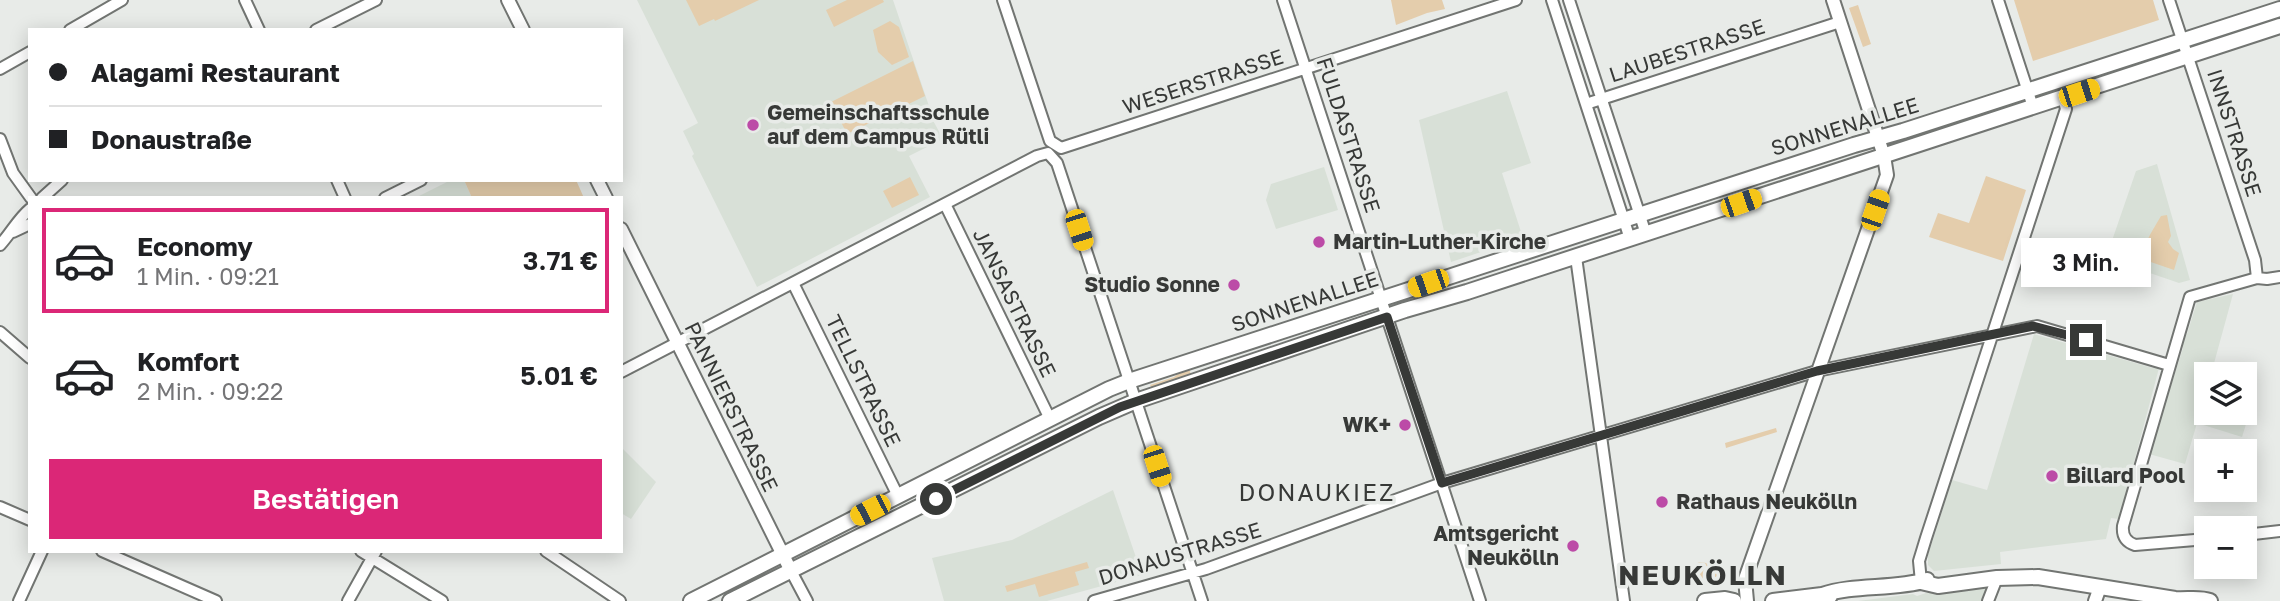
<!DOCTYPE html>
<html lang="de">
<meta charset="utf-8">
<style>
:root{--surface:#fff;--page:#f6f6f6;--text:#202124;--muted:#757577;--line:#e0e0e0;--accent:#db2777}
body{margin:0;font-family:"Golos Text",sans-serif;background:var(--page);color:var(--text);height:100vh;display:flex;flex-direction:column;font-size:26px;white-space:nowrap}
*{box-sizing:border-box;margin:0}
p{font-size:23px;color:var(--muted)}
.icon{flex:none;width:38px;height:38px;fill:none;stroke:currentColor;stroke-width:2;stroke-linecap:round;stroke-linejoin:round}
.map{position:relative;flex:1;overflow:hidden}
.drawer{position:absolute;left:28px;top:196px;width:595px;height:357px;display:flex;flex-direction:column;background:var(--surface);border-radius:0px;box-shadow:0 4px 18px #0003}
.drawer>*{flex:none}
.guide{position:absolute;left:28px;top:28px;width:595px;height:154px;border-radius:0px;box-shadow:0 4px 18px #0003;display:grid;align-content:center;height:154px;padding:0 21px;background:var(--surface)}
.fabs{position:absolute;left:2194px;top:362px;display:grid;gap:14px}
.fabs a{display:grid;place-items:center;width:63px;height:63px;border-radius:0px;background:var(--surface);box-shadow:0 4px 18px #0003;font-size:35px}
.end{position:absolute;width:32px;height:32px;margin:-16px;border:9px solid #373937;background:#fff;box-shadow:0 0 0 4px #fff}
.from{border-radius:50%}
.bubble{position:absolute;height:49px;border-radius:0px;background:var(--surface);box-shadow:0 4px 18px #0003;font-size:23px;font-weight:600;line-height:49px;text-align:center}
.car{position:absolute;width:21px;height:42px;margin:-21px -10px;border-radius:9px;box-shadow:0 0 5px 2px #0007;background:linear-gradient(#f5c518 24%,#345 0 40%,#f5c518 0 76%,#345 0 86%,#f5c518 0)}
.guide b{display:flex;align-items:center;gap:24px;height:66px;font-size:26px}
.guide b+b{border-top:2px solid var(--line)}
.guide i{width:18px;height:18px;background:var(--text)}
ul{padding:12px 0 0;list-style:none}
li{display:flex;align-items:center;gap:21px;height:105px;margin:0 14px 10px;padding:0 7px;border:4px solid transparent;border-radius:0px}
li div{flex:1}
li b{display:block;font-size:26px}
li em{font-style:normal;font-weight:600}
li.current{border-color:var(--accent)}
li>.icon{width:63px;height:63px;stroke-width:1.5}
.primary-button{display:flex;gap:14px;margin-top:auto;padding:14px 21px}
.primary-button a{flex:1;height:80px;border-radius:0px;background:var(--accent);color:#fff;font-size:28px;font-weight:600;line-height:80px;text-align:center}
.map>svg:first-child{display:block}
.built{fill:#d8e0d7}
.green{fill:#e4cdac}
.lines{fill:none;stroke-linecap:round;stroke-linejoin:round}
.minor-casing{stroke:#727572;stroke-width:14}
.tertiary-casing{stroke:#727572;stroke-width:16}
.secondary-casing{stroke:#727572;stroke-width:18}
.minor{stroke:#fff;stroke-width:10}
.tertiary{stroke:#fff;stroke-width:12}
.secondary{stroke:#fff;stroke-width:14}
.route{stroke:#373937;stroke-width:9}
.poi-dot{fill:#bc4ba7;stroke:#e8ebe8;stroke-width:2.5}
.labels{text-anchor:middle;stroke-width:7;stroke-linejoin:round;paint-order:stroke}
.street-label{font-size:21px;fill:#373937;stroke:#e8ebe8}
.poi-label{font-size:21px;font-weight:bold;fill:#373937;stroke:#e8ebe8;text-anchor:start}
.quarter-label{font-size:24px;letter-spacing:2px;fill:#373937;stroke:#e8ebe8}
.district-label{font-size:28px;font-weight:bold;letter-spacing:2px;fill:#373937;stroke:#e8ebe8}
</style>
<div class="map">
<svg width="2280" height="601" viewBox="0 0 2280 601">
<rect width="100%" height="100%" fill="#e8ebe8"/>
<!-- built -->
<path class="built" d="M 637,0 L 893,0 L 930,109 L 928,111 L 943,139 L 909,156 L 930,197 L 757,287 L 692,156 L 694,154 L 683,131 L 698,123 Z
M 1507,91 L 1531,163 L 1502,173 L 1523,238 L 1451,262 L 1419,120 Z
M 2157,164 L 2190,280 L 2179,283 L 2106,258 L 2136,171 Z
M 1324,167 L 1338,210 L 1276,229 L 1266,200 L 1271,184 Z
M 451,180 L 464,180 L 472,198 L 415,198 Z
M 2233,294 L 2213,367 L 2237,374 L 2207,374 L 2207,413 L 2245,413 L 2245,401 L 2247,401 L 2246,403 L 2252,405 L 2242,437 L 2197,423 L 2185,464 L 2149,454 L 2183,348 L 2181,344 L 2183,337 L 2187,334 L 2197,302 Z
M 2034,334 L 2153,368 L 2154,366 L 2159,368 L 2119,519 L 2111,518 L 2106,539 L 2000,552 L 2001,564 L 1934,571 L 1928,565 L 1928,555 L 1952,480 L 1987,490 Z
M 621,447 L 656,482 L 631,519 L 621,513 Z
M 1113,490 L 1142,575 L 1047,601 L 944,601 L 932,558 L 1012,540 Z
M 1984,585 L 1989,589 L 1986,601 L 1858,601 L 1913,594 L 1917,596 L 1926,593 Z"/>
<!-- green -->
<path class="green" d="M 686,0 L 759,0 L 715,21 L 714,19 L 699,26 Z
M 847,0 L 883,0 L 884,2 L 834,27 L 826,10 Z
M 1391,0 L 1442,0 L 1445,9 L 1427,13 L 1396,25 Z
M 2014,0 L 2153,0 L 2159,20 L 2033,61 Z
M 1858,5 L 1871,44 L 1863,47 L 1849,8 Z
M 890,21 L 899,27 L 909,57 L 892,65 L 878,52 L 873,30 Z
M 2152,56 L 2153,61 L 2050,95 L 2048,90 L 2076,81 L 2078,82 Z
M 913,61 L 925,96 L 847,134 L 831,102 Z
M 2011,102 L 2012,107 L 1919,138 L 1918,136 L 1968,115 Z
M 1986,176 L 2026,190 L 2003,261 L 1929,237 L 1938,213 L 1969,223 Z
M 910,177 L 919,195 L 892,208 L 883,191 Z
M 464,180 L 576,180 L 584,198 L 472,198 Z
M 2167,215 L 2171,236 L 2168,242 L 2173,249 L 2179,253 L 2174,270 L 2145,260 L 2142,255 C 2145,241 2154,228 2161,216 Z
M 1188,366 L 1192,377 L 1152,388 L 1150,385 L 1174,377 Z
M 1776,428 L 1777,432 L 1726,448 L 1725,443 Z
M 1087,562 L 1089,568 L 1075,572 L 1079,585 L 1039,597 L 1035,584 L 1007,592 L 1005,586 Z
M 1699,562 L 1713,564 L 1718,569 L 1717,576 L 1706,583 L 1696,581 L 1691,576 L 1692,567 Z"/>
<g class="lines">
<defs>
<path id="minor" d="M 245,0 L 259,30
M 1003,0 L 1050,141 L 1061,148 L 1516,0
M 1283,0 L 1480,601
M 1552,0 L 1630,239
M 1569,0 L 1646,234
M 1998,0 L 2033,107
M 2169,0 L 2255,260 L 2257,278
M 70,30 L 122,0
M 316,30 L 376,0
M 0,69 L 30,52
M 1586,104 L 1840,22
M 0,139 L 13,173 L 31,198
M 337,180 L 345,198
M 42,198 L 62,180
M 385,198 L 421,180
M 945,204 L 1050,419
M 13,232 L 30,224
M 0,245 C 11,233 18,219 30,209
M 1576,257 L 1624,601
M 793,283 L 898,496
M 0,332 L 30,358
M 621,372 L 1037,156 L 1048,153 L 1057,163 L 1202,601
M 0,507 L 30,520
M 2245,535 L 2280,531
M 2207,539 L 2135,545 C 2126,542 2122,536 2123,526 L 2190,297 L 2257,278 L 2267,279 L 2280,277
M 102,551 L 216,601
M 361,551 L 442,601
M 546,551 L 620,601
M 791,571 L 807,601
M 1921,582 L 1919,561 L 1926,538 L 2066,109 L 2063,97
M 19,601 L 42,551
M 348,601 L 376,551
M 1094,601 L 1206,569 L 1442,483 L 1817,371 L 2037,326 L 2169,365
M 1988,601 L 1997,578"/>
<path id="tertiary" d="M 508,0 L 523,30
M 597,180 L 606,198
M 621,229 L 791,571
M 1747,601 L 1745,579 L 1887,175 L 1884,156 L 1833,0
M 2095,601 L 2100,587"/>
<path id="secondary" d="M 1921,582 L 1938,586 L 1997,578 L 2038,577 L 2175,599 C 2187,600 2199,597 2210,601
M 1822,595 C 1854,584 1893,590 1927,580
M 691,601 L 1109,389 L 1129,381 L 1854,145 L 1903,131 L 2280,9
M 730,601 L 1099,417 L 1136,401 L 1405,310 L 1467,292 L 2280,26
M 1705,601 L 1725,599 L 1734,601
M 1773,601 L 1822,595 L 1830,596"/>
</defs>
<!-- minor casing -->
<use href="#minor" class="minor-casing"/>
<!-- tertiary casing -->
<use href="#tertiary" class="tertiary-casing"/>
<!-- secondary casing -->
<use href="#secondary" class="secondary-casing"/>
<!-- minor -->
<use href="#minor" class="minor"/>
<!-- tertiary -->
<use href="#tertiary" class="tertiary"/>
<!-- secondary -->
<use href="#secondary" class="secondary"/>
</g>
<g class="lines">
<!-- route -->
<path class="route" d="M 936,499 L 1120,407 L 1387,317 L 1442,483 L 1817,371 L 2033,326 L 2086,340"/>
</g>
<!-- markers -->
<g class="poi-dot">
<circle cx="753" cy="125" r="7"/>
<circle cx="1319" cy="242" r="7"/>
<circle cx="1234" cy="285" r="7"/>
<circle cx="1405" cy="425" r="7"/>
<circle cx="2052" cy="476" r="7"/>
<circle cx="1662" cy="502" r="7"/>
<circle cx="1573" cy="546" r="7"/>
</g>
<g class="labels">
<!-- street labels -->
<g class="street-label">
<text transform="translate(1687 51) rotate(-18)" y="7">LAUBESTRASSE</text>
<text transform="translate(1203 82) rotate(-18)" y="7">WESERSTRASSE</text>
<text transform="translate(1845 127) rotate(-17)" y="7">SONNENALLEE</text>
<text transform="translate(2234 133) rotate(72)" y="7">INNSTRASSE</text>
<text transform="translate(1348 135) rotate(72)" y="7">FULDASTRASSE</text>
<text transform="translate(1305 302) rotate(-18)" y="7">SONNENALLEE</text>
<text transform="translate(1014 303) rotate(64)" y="7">JANSASTRASSE</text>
<text transform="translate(863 381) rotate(64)" y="7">TELLSTRASSE</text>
<text transform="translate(731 407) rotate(64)" y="7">PANNIERSTRASSE</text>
<text transform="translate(1180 554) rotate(-17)" y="7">DONAUSTRASSE</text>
</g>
<!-- poi labels -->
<g class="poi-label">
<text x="767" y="120">Gemeinschaftsschule<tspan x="767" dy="24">auf dem Campus Rütli</tspan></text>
<text x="1333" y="249">Martin-Luther-Kirche</text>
<text x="1220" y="292" text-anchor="end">Studio Sonne</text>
<text x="1391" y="432" text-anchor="end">WK+</text>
<text x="2066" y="483">Billard Pool</text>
<text x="1676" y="509">Rathaus Neukölln</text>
<text x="1559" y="541" text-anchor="end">Amtsgericht<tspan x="1559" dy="24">Neukölln</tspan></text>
</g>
<!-- quarter labels -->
<g class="quarter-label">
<text x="1317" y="501">DONAUKIEZ</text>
</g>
<!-- district labels -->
<g class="district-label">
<text x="1703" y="585">NEUKÖLLN</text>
</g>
</g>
</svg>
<div class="fabs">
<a><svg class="icon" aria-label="layers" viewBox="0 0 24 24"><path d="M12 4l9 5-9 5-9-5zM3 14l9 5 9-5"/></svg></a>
<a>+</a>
<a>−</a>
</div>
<i class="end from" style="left:936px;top:499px"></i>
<i class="end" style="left:2086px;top:340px"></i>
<div class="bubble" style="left:2021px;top:238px;width:130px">3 Min.</div>
<i class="car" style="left:2079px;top:93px;rotate:72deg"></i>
<i class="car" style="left:1741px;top:203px;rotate:71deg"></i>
<i class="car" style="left:1875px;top:210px;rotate:19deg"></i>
<i class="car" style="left:1079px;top:230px;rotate:162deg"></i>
<i class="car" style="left:1428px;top:283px;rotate:251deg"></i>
<i class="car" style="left:1157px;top:466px;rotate:162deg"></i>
<i class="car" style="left:870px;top:510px;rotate:243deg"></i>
<div class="guide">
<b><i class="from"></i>Alagami Restaurant</b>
<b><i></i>Donaustraße</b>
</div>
<section class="drawer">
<ul>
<li class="current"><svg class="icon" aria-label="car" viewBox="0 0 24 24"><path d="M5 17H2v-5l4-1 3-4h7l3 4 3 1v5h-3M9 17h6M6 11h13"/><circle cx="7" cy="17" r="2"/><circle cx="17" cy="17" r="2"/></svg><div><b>Economy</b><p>1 Min. · 09:21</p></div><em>3.71 €</em></li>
<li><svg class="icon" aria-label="car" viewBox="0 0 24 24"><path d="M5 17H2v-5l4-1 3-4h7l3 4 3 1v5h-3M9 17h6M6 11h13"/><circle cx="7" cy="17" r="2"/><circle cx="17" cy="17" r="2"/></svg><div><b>Komfort</b><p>2 Min. · 09:22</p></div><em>5.01 €</em></li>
</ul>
<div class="primary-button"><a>Bestätigen</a></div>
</section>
</div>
